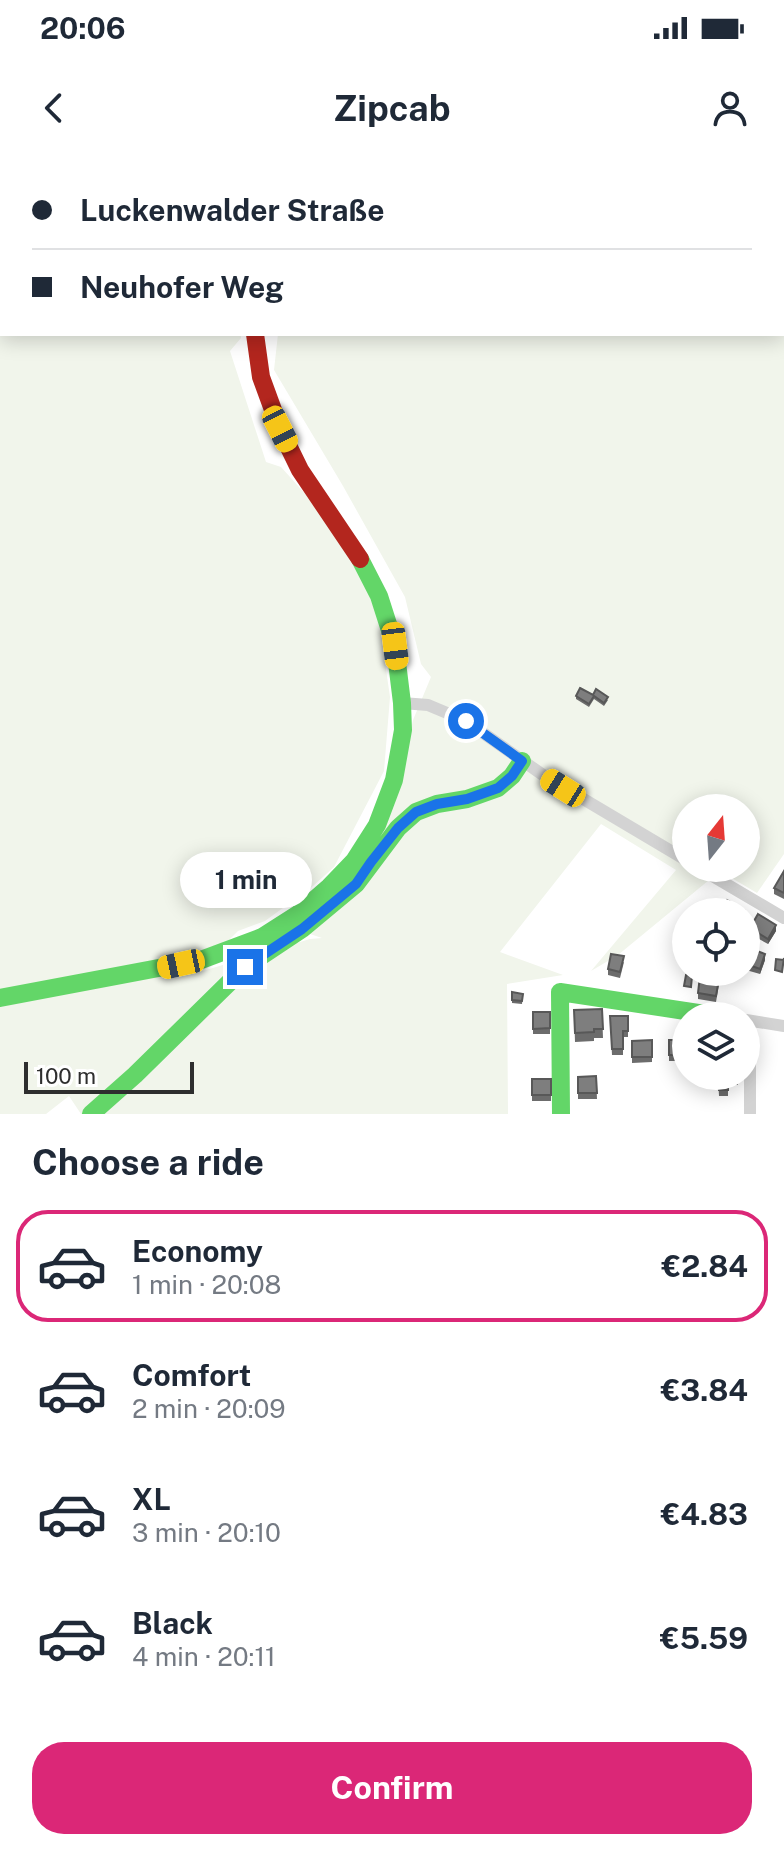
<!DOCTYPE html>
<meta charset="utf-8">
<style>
:root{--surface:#fff;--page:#f6f6f7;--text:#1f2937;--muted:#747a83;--line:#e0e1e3;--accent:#db2777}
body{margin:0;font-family:"Public Sans",sans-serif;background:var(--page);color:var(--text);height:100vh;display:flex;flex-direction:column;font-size:30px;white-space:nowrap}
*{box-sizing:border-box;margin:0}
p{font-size:26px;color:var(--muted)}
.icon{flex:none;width:44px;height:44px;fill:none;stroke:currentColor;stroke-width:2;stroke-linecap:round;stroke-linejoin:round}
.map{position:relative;height:954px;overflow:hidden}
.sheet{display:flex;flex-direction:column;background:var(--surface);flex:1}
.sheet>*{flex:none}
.hud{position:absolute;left:0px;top:0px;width:784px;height:176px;box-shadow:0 4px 20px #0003;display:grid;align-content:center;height:176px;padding:0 32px;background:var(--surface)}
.needle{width:52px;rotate:17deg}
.fabs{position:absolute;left:672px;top:634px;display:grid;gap:16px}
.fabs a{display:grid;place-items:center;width:88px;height:88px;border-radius:50%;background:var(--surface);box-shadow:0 4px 20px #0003;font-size:40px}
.scale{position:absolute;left:24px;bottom:20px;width:170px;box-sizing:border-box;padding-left:8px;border:4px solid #2e2e2e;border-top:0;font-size:22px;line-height:28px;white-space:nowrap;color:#2e2e2e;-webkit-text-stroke:6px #fff;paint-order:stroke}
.end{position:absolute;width:36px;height:36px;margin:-18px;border:10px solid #1a73e8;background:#fff;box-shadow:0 0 0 4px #fff}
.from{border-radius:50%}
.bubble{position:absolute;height:56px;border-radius:28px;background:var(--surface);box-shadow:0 4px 20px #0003;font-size:26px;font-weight:700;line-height:56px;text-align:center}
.car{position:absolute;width:24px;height:48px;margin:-24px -12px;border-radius:10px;box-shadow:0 0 6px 2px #0007;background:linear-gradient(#f5c518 24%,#345 0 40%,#f5c518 0 76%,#345 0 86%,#f5c518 0)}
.hud b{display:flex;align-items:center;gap:28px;height:76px;font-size:30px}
.hud b+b{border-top:2px solid var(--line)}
.hud i{width:20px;height:20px;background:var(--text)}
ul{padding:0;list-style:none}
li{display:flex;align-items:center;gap:24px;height:112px;margin:0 16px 12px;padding:0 16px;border:4px solid transparent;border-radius:32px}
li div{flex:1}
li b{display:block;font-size:30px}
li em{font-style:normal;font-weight:700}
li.current{border-color:var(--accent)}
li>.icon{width:72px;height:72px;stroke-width:1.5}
h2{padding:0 32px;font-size:36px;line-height:96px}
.primary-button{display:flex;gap:16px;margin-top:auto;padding:16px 32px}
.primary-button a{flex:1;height:92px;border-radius:32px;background:var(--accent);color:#fff;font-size:32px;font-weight:700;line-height:92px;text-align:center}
.status{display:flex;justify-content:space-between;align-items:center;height:56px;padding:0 40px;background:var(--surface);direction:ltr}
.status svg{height:22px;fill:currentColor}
header{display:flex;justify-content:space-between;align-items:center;height:104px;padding:0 32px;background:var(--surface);font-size:36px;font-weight:700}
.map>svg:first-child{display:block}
.green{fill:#f1f5eb;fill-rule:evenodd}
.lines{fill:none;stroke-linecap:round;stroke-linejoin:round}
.street{stroke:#d3d3d3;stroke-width:12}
.fast{stroke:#63d668;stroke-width:18}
.jam{stroke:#b3261e;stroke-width:18}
.wall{fill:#6c6c6c}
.shaded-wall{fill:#585858}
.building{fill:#7e7e7e;stroke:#585858;stroke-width:2}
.route{stroke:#1a73e8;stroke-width:10}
</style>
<div class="status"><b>20:06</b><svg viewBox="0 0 49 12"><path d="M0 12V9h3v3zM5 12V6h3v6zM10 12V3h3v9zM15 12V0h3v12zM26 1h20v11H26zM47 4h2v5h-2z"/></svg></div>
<header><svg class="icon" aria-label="back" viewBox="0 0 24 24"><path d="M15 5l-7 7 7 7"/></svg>Zipcab<svg class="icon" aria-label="person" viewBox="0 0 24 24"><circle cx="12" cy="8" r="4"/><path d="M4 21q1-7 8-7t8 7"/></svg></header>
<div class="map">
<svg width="784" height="954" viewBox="0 0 784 954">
<rect width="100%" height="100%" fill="#fff"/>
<!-- green -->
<path class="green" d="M 0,0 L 174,0 L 174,2 L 2,2 L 2,174 L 241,174 L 241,178 L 230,191 L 266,302 L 281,307 L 317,347 L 364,422 L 379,461 L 390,537 L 384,611 L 334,707 L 313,726 L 265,761 L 238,771 L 196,813 L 310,779 L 322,778 L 310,774 L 317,757 L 399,623 L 413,560 L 431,517 L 421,504 L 405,437 L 343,326 L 274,210 L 278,174 L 782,174 L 782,63 L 784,61 L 784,694 L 757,733 L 720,711 L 618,795 L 591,811 L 676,710 L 601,664 L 500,792 L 563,815 L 507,824 L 508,954 L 81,954 L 69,936 L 46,954 L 0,954 ZM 686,648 L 746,648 L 746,708 L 686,708 Z"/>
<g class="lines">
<!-- street -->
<path class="street" d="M 402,543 L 428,545 L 466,561 L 543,615 L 686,700
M 699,708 L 784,758
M 746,860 L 784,866
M 750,861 L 750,954"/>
<!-- fast -->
<path class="fast" d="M 253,0 L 253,2
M 0,838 L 201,800 L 262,777 L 298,754 L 329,727 L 354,701 L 377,665 L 394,620 L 403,570 L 402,543 L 395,486 L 379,436 L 360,399
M 91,954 L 135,915 L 245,807 L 302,769 L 356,724 L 398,668 L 416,652 L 437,644 L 467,639 L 498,628 L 512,616 L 522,601
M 561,954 L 560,832 L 718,856"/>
<!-- jam -->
<path class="jam" d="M 255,174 L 261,217 L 280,269 L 300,310 L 360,399"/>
</g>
<!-- wall -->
<path class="wall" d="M 593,535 L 608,540 L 604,546 L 594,539 L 589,547 L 576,539 L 576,536 Z
M 784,711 L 784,739 L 774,734 L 774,728 Z
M 686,765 L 686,786 L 676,780 L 676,774 Z
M 750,768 L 776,771 L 768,784 L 750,774 Z
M 746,784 L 753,784 L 752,789 L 765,800 L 760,814 L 746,810 L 746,796 L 748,791 L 746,791 Z
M 624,802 L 620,818 L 608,815 L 608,809 Z
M 719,824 L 716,842 L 698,839 L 698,833 Z
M 512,832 L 523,834 L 522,844 L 512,843 Z
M 602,849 L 603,878 L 594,878 L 594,881 L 575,882 L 574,850 Z
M 533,852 L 550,852 L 550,874 L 533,874 Z
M 610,856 L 628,856 L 628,877 L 623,877 L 623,895 L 612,895 Z
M 686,866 L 685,901 L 669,901 L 669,880 L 682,880 Z
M 652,880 L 652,902 L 632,903 L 632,881 Z
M 596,916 L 597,939 L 578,939 L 578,917 Z
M 718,916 L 737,916 L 738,925 L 728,925 L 728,936 L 719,936 Z
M 532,919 L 551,919 L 551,941 L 532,941 Z"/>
<!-- shaded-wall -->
<path class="shaded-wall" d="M 776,765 L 776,771 L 768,784 L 768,779 Z
M 765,794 L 765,800 L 760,814 L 760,809 Z"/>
<!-- building -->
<path class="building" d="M 267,0 L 307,0 L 307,2 L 267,2 Z
M 359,0 L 388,0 L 388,2 L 359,2 Z
M 746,0 L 766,0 L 766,2 L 752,2 Z
M 580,528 L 593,535 L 596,529 L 608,537 L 604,543 L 594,536 L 589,544 L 576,536 Z
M 784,711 L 784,733 L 774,728 Z
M 727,740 L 744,750 L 743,752 L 720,752 Z
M 758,754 L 776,765 L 768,779 L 750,768 Z
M 683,763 L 686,765 L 686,780 L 676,774 Z
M 747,780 L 753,781 L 751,789 L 746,788 Z
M 749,788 L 765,794 L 760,809 L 746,804 L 746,796 Z
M 611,794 L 624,796 L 620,812 L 608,809 Z
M 784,798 L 782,812 L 775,810 L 776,799 L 784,800 Z
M 686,815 L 692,816 L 691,827 L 684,826 Z
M 700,816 L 719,819 L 716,836 L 698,833 Z
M 512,832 L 523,834 L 522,841 L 512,840 Z
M 602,849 L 603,869 L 594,869 L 594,872 L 575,873 L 574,850 Z
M 533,852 L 550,852 L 550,868 L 533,869 Z
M 610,856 L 628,856 L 628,871 L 623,871 L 623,889 L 612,889 Z
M 682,866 L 686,866 L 685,895 L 669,895 L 669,880 L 682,880 Z
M 652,880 L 652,897 L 632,897 L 632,881 Z
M 596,916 L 597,933 L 578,933 L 578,917 Z
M 718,916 L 737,916 L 738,919 L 728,919 L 728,930 L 719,930 Z
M 532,919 L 551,919 L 551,935 L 532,935 Z"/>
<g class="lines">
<!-- route -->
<path class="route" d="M 245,807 L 302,769 L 356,724 L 371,702 L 398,668 L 416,652 L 437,644 L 467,639 L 498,628 L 512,616 L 522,601 L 466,561"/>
</g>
</svg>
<div class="fabs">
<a><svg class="needle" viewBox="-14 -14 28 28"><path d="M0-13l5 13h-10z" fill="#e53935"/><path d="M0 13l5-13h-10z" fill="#747a83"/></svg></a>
<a><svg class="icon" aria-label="locate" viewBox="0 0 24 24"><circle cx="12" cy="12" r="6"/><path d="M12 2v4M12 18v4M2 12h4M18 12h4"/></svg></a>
<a><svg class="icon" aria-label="layers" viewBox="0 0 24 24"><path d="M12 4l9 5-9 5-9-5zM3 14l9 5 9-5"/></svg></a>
</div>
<div class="scale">100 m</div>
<i class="end from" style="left:466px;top:561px"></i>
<i class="end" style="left:245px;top:807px"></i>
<div class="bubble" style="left:180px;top:692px;width:132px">1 min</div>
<i class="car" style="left:280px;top:269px;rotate:153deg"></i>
<i class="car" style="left:395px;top:486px;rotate:173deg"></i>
<i class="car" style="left:563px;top:628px;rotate:302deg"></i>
<i class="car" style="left:181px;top:804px;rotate:258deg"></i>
<div class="hud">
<b><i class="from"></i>Luckenwalder Straße</b>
<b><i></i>Neuhofer Weg</b>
</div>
</div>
<section class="sheet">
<h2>Choose a ride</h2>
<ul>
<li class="current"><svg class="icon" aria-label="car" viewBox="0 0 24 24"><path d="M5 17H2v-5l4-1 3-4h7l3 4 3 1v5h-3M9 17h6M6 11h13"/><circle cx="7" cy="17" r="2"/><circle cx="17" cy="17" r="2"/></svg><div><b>Economy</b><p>1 min · 20:08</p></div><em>€2.84</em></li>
<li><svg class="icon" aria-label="car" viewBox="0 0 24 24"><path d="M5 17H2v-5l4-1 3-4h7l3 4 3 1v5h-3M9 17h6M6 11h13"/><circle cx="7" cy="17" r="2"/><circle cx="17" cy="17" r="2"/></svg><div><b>Comfort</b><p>2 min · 20:09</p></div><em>€3.84</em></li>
<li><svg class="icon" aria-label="car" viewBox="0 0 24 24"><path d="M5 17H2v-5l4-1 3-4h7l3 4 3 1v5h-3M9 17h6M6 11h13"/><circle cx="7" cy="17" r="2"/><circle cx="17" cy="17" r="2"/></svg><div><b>XL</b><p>3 min · 20:10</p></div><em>€4.83</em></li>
<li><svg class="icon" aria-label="car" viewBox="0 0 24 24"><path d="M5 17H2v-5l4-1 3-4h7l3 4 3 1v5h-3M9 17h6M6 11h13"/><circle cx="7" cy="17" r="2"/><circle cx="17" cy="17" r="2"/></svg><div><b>Black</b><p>4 min · 20:11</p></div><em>€5.59</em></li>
</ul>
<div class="primary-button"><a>Confirm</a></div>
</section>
